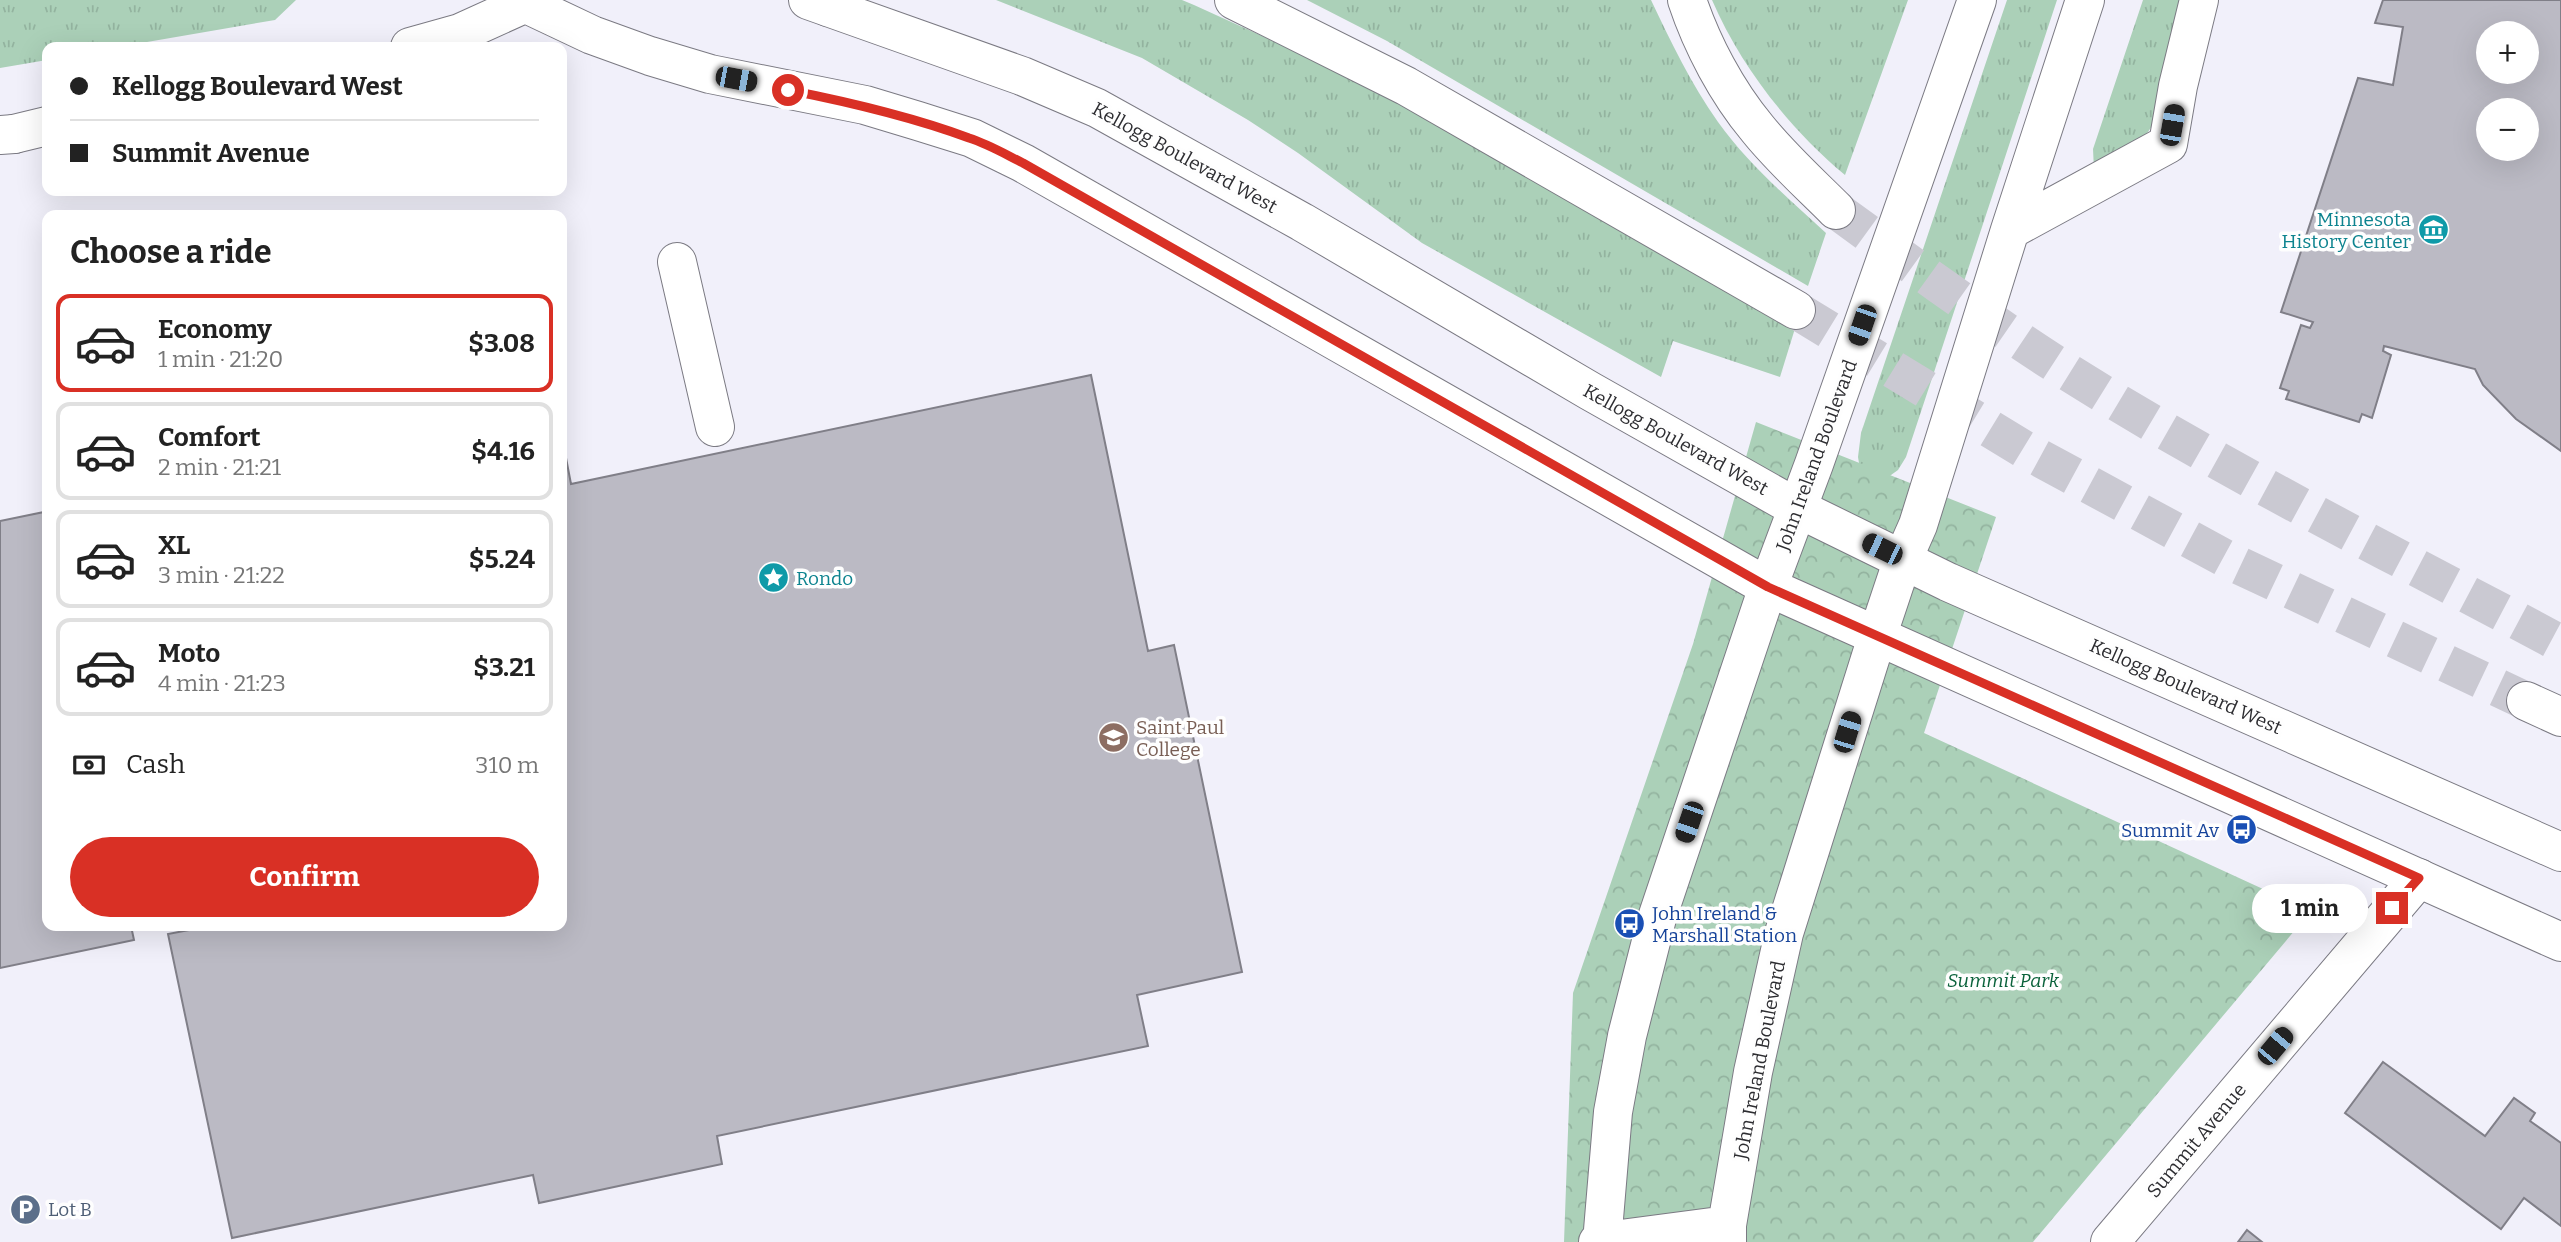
<!DOCTYPE html>
<meta charset="utf-8">
<style>
:root{--surface:#fff;--page:#f6f6f6;--text:#222;--muted:#767676;--line:#e0e0e0;--accent:#d93025}
body{margin:0;font-family:Bitter,serif;background:var(--page);color:var(--text);height:100vh;display:flex;flex-direction:column;font-size:26px;white-space:nowrap}
*{box-sizing:border-box;margin:0}
p{font-size:23px;color:var(--muted)}
.icon{flex:none;width:38px;height:38px;fill:none;stroke:currentColor;stroke-width:2;stroke-linecap:round;stroke-linejoin:round}
.map{position:relative;flex:1;overflow:hidden}
.details{position:absolute;left:42px;top:210px;width:525px;height:721px;display:flex;flex-direction:column;background:var(--surface);border-radius:14px;box-shadow:0 7px 28px #0002}
.details>*{flex:none}
.guide{position:absolute;left:42px;top:42px;width:525px;height:154px;border-radius:14px;box-shadow:0 7px 28px #0002;display:grid;align-content:center;height:154px;padding:0 28px;background:var(--surface)}
.buttons{position:absolute;left:2476px;top:21px;display:grid;gap:14px}
.buttons a{display:grid;place-items:center;width:63px;height:63px;border-radius:50%;background:var(--surface);box-shadow:0 7px 28px #0002;font-size:35px}
.end{position:absolute;width:32px;height:32px;margin:-16px;border:9px solid #d93025;background:#fff;box-shadow:0 0 0 4px #fff}
.from{border-radius:50%}
.bubble{position:absolute;height:49px;border-radius:24px;background:var(--surface);box-shadow:0 7px 28px #0002;font-size:23px;font-weight:700;line-height:49px;text-align:center}
.car{position:absolute;width:21px;height:42px;margin:-21px -10px;border-radius:9px;box-shadow:0 0 5px 2px #0007;background:linear-gradient(#222 24%,#8ab4d8 0 40%,#222 0 76%,#8ab4d8 0 86%,#222 0)}
.guide b{display:flex;align-items:center;gap:24px;height:66px;font-size:26px}
.guide b+b{border-top:2px solid var(--line)}
.guide i{width:18px;height:18px;background:var(--text)}
ul{padding:0;list-style:none}
li{display:flex;align-items:center;gap:21px;height:98px;margin:0 14px 10px;padding:0 14px;border:4px solid var(--line);border-radius:14px}
li div{flex:1}
li b{display:block;font-size:26px}
li em{font-style:normal;font-weight:700}
li.active{border-color:var(--accent)}
li>.icon{width:63px;height:63px;stroke-width:1.5}
h2{padding:0 28px;font-size:32px;line-height:84px}
.pay{display:flex;align-items:center;gap:18px;height:77px;padding:0 28px;font-size:26px}
.pay p{margin-inline-start:auto}
.cta{display:flex;gap:14px;margin-top:auto;padding:14px 28px}
.cta a{flex:1;height:80px;border-radius:42px;background:var(--accent);color:#fff;font-size:28px;font-weight:700;line-height:80px;text-align:center}
.map>svg:first-child{display:block}
.grass{fill:url(#grass-tufts)}
.park{fill:url(#park-crowns)}
.building{fill:#bbbac4;stroke:#807f88;stroke-width:2;fill-rule:evenodd}
.lines{fill:none;stroke-linecap:round;stroke-linejoin:round}
.highway-tunnel{stroke:#cac9d2;stroke-width:38;stroke-dasharray:38 19;stroke-linecap:butt}
.minor-casing{stroke:#7b7a83;stroke-width:40}
.major-casing{stroke:#7b7a83;stroke-width:40}
.highway-casing{stroke:#7b7a83;stroke-width:40}
.minor{stroke:#fff;stroke-width:38}
.major{stroke:#fff;stroke-width:38}
.highway{stroke:#fff;stroke-width:38}
.route{stroke:#d93025;stroke-width:9}
.labels{text-anchor:middle;stroke-width:7;stroke-linejoin:round;paint-order:stroke}
.street-label{font-size:19px;fill:#2d2d31;stroke:#fefefe}
.culture-label{font-size:19px;fill:#0d838f;stroke:#fefefe;text-anchor:end}
.education-label{font-size:19px;fill:#785e54;stroke:#fefefe;text-anchor:start}
.transit-label{font-size:19px;fill:#164399;stroke:#fefefe;text-anchor:end}
.park-label{font-size:19px;font-style:italic;fill:#0b623b;stroke:#fefefe}
.service-label{font-size:19px;fill:#4e5e75;stroke:#fefefe;text-anchor:start}
</style>
<div class="map">
<svg width="2561" height="1242" viewBox="0 0 2561 1242">
<defs>
<pattern id="grass-tufts" width="24" height="20" patternUnits="userSpaceOnUse" patternTransform="scale(1.75)"><rect width="24" height="20" fill="#abd0b8"/><path d="M3 7l-1-3M5 7V3M7 7l1-3M15 17l-1-3M17 17v-4M19 17l1-3" fill="none" stroke="#93b39f"/></pattern>
<pattern id="park-crowns" width="20" height="18" patternUnits="userSpaceOnUse" patternTransform="scale(1.75)"><rect width="20" height="18" fill="#abd0b8"/><path d="M2 6a3 3 0 1 1 6 0M12 15a3 3 0 1 1 6 0" fill="none" stroke="#93b39f"/></pattern>
</defs>
<rect width="100%" height="100%" fill="#f1f0fa"/>
<!-- grass -->
<path class="grass" d="M 0,0 L 296,0 L 275,20 L 118,47 L 47,47 L 47,60 L 0,68 Z
M 996,0 L 1182,0 L 1194,5 L 1341,72 L 1797,322 L 1780,377 L 1673,341 L 1661,377 L 1422,243 L 1298,153 L 1248,120 L 1142,58 Z
M 1307,0 L 1651,0 C 1671,42 1691,84 1718,122 C 1748,164 1788,198 1826,233 L 1808,286 L 1387,41 Z
M 1712,0 L 1908,0 L 1845,175 C 1789,128 1741,67 1712,0 Z
M 2007,0 L 2057,0 L 1906,457 L 1898,470 L 1884,480 L 1860,469 L 1858,457 L 1861,433 Z
M 2143,0 L 2186,0 C 2179,31 2166,110 2148,132 C 2134,149 2113,159 2094,170 L 2093,149 Z"/>
<!-- park -->
<path class="park" d="M 1756,422 L 1996,517 L 1924,733 L 2311,911 L 2033,1242 L 1564,1242 L 1573,993 L 1693,644 Z"/>
<!-- building -->
<path class="building" d="M 2383,0 L 2561,0 L 2561,451 L 2516,419 L 2483,385 L 2475,369 L 2384,346 L 2383,351 L 2391,355 L 2372,418 L 2362,414 L 2359,422 L 2286,399 L 2289,391 L 2280,388 L 2301,325 L 2310,328 L 2313,322 L 2281,312 L 2358,78 L 2393,85 L 2403,27 L 2375,23 ZM 2488,33 L 2527,33 L 2527,72 L 2488,72 ZM 2488,110 L 2527,110 L 2527,149 L 2488,149 Z
M 1091,375 L 1148,651 L 1174,645 L 1242,972 L 1137,995 L 1148,1046 L 717,1136 L 722,1164 L 539,1203 L 533,1175 L 232,1238 L 168,934 L 210,926 L 562,926 L 562,437 L 571,484 Z
M 44,512 L 47,525 L 47,926 L 131,926 L 134,940 L 0,968 L 0,521 Z
M 2383,1062 L 2485,1136 L 2514,1098 L 2535,1113 L 2530,1121 L 2561,1143 L 2561,1226 L 2524,1198 L 2501,1229 L 2345,1113 Z
M 2247,1230 L 2262,1242 L 2238,1242 Z"/>
<g class="lines">
<!-- highway-tunnel -->
<path class="highway-tunnel" d="M 1836,210 C 1909,263 1981,316 2057,365 C 2218,468 2392,553 2561,644
M 1796,310 L 2025,450 L 2232,562 L 2526,701"/>
<defs>
<path id="minor" d="M 2010,230 L 2168,144 L 2178,86 L 2199,0
M 677,262 L 715,427
M 1598,1242 L 1727,1225
M 1602,1242 L 1613,1112 L 1627,1036 L 1657,918 L 1768,587 L 1814,464 L 1977,0
M 1727,1242 L 1727,1225 L 1753,1072 L 1784,933 L 1877,637 L 1903,559 L 1918,525 L 2010,230 L 2085,0
M 2110,1242 L 2419,878"/>
<path id="major" d="M 518,0 L 592,35 L 650,56 L 710,74 L 865,105 L 918,121 L 972,138 L 1023,163 L 1768,587 L 2561,942
M 808,0 L 1022,76 L 1097,108 L 1302,222 L 1590,391 L 1797,508 L 1948,582 L 2561,852
M 410,47 L 460,33 L 524,4 L 528,0
M 14,134 L 47,126"/>
<path id="highway" d="M 820,0 L 828,7
M 1234,0 L 1406,86 L 1796,310
M 1687,0 C 1702,45 1727,92 1757,128 C 1781,158 1809,183 1836,210
M 0,135 L 14,134
M 2526,701 L 2561,717"/>
</defs>
<!-- minor casing -->
<use href="#minor" class="minor-casing"/>
<!-- major casing -->
<use href="#major" class="major-casing"/>
<!-- highway casing -->
<use href="#highway" class="highway-casing"/>
<!-- minor -->
<use href="#minor" class="minor"/>
<!-- major -->
<use href="#major" class="major"/>
<!-- highway -->
<use href="#highway" class="highway"/>
</g>
<g class="lines">
<!-- route -->
<path class="route" d="M 788,90 C 849,102 910,116 969,138 C 988,144 1005,154 1023,163 L 1768,587 L 2419,878 L 2392,908"/>
</g>
<!-- icons -->
<defs>
<symbol id="museum-disc" viewBox="-11 -11 22 22"><circle r="9.5" fill="#0f9aa8" stroke="#fefefe"/><path d="M0-6L6-3V-2H-6V-3ZM-5-1h2V3h-2ZM-1-1h2V3h-2ZM3-1h2V3H3ZM-6 4H6V6H-6Z" fill="#fff"/></symbol>
<symbol id="sight-disc" viewBox="-11 -11 22 22"><circle r="9.5" fill="#0f9aa8" stroke="#fefefe"/><path d="M0-6L1.8-2.2L6-1.7L2.9 1.2L3.7 5.4L0 3.3L-3.7 5.4L-2.9 1.2L-6-1.7L-1.8-2.2Z" fill="#fff"/></symbol>
<symbol id="university-disc" viewBox="-11 -11 22 22"><circle r="9.5" fill="#8d6e63" stroke="#fefefe"/><path d="M0-5L7-2L0 1L-7-2ZM-4 1L0 2.5L4 1V4Q0 6-4 4Z" fill="#fff"/></symbol>
<symbol id="bus-disc" viewBox="-11 -11 22 22"><circle r="9.5" fill="#1a4fb4" stroke="#fefefe"/><path d="M-5-6H5V4H4V6H2V4H-2V6H-4V4H-5ZM-3.5-4V0h7V-4ZM-3.5 1.2v1.5H-2V1.2ZM2 1.2v1.5H3.5V1.2Z" fill="#fff"/></symbol>
<symbol id="parking-disc" viewBox="-11 -11 22 22"><circle r="9.5" fill="#5c6f8a" stroke="#fefefe"/><path d="M-3.5-5.5H1a3.5 3.5 0 0 1 0 7H-1V5.5H-3.5ZM-1-3.4V-.6H.8a1.4 1.4 0 0 0 0-2.8Z" fill="#fff"/></symbol>
</defs>
<g fill-rule="evenodd">
<use href="#museum-disc" x="2416" y="212" width="35" height="35"/>
<use href="#sight-disc" x="756" y="560" width="35" height="35"/>
<use href="#university-disc" x="1096" y="720" width="35" height="35"/>
<use href="#bus-disc" x="2224" y="812" width="35" height="35"/>
<use href="#bus-disc" x="1612" y="906" width="35" height="35"/>
<use href="#parking-disc" x="8" y="1192" width="35" height="35"/>
</g>
<g class="labels">
<!-- street labels -->
<g class="street-label">
<text transform="translate(1185 157) rotate(29)" y="7">Kellogg Boulevard West</text>
<text transform="translate(1676 439) rotate(29)" y="7">Kellogg Boulevard West</text>
<text transform="translate(1816 455) rotate(-70)" y="7">John Ireland Boulevard</text>
<text transform="translate(2186 686) rotate(24)" y="7">Kellogg Boulevard West</text>
<text transform="translate(1759 1060) rotate(-79)" y="7">John Ireland Boulevard</text>
<text transform="translate(2196 1140) rotate(-50)" y="7">Summit Avenue</text>
</g>
<!-- culture labels -->
<g class="culture-label">
<text x="2411" y="226">Minnesota<tspan x="2411" dy="22">History Center</tspan></text>
<text x="796" y="585" text-anchor="start">Rondo</text>
</g>
<!-- education labels -->
<g class="education-label">
<text x="1136" y="734">Saint Paul<tspan x="1136" dy="22">College</tspan></text>
</g>
<!-- transit labels -->
<g class="transit-label">
<text x="2219" y="837">Summit Av</text>
<text x="1652" y="920" text-anchor="start">John Ireland &amp;<tspan x="1652" dy="22">Marshall Station</tspan></text>
</g>
<!-- park labels -->
<g class="park-label">
<text x="2003" y="987">Summit Park</text>
</g>
<!-- service labels -->
<g class="service-label">
<text x="48" y="1216">Lot B</text>
</g>
</g>
</svg>
<div class="buttons">
<a>+</a>
<a>−</a>
</div>
<i class="end from" style="left:788px;top:90px"></i>
<i class="end" style="left:2392px;top:908px"></i>
<div class="bubble" style="left:2252px;top:884px;width:116px">1 min</div>
<i class="car" style="left:736px;top:79px;rotate:101deg"></i>
<i class="car" style="left:2172px;top:125px;rotate:10deg"></i>
<i class="car" style="left:1862px;top:325px;rotate:199deg"></i>
<i class="car" style="left:1882px;top:549px;rotate:296deg"></i>
<i class="car" style="left:1847px;top:732px;rotate:17deg"></i>
<i class="car" style="left:1689px;top:822px;rotate:199deg"></i>
<i class="car" style="left:2275px;top:1046px;rotate:40deg"></i>
<div class="guide">
<b><i class="from"></i>Kellogg Boulevard West</b>
<b><i></i>Summit Avenue</b>
</div>
<section class="details">
<h2>Choose a ride</h2>
<ul>
<li class="active"><svg class="icon" aria-label="car" viewBox="0 0 24 24"><path d="M5 17H2v-5l4-1 3-4h7l3 4 3 1v5h-3M9 17h6M6 11h13"/><circle cx="7" cy="17" r="2"/><circle cx="17" cy="17" r="2"/></svg><div><b>Economy</b><p>1 min · 21:20</p></div><em>$3.08</em></li>
<li><svg class="icon" aria-label="car" viewBox="0 0 24 24"><path d="M5 17H2v-5l4-1 3-4h7l3 4 3 1v5h-3M9 17h6M6 11h13"/><circle cx="7" cy="17" r="2"/><circle cx="17" cy="17" r="2"/></svg><div><b>Comfort</b><p>2 min · 21:21</p></div><em>$4.16</em></li>
<li><svg class="icon" aria-label="car" viewBox="0 0 24 24"><path d="M5 17H2v-5l4-1 3-4h7l3 4 3 1v5h-3M9 17h6M6 11h13"/><circle cx="7" cy="17" r="2"/><circle cx="17" cy="17" r="2"/></svg><div><b>XL</b><p>3 min · 21:22</p></div><em>$5.24</em></li>
<li><svg class="icon" aria-label="car" viewBox="0 0 24 24"><path d="M5 17H2v-5l4-1 3-4h7l3 4 3 1v5h-3M9 17h6M6 11h13"/><circle cx="7" cy="17" r="2"/><circle cx="17" cy="17" r="2"/></svg><div><b>Moto</b><p>4 min · 21:23</p></div><em>$3.21</em></li>
</ul>
<div class="pay"><svg class="icon" aria-label="cash" viewBox="0 0 24 24"><path d="M3 7h18v10H3z"/><circle cx="12" cy="12" r="2"/></svg>Cash<p>310 m</p></div>
<div class="cta"><a>Confirm</a></div>
</section>
</div>
